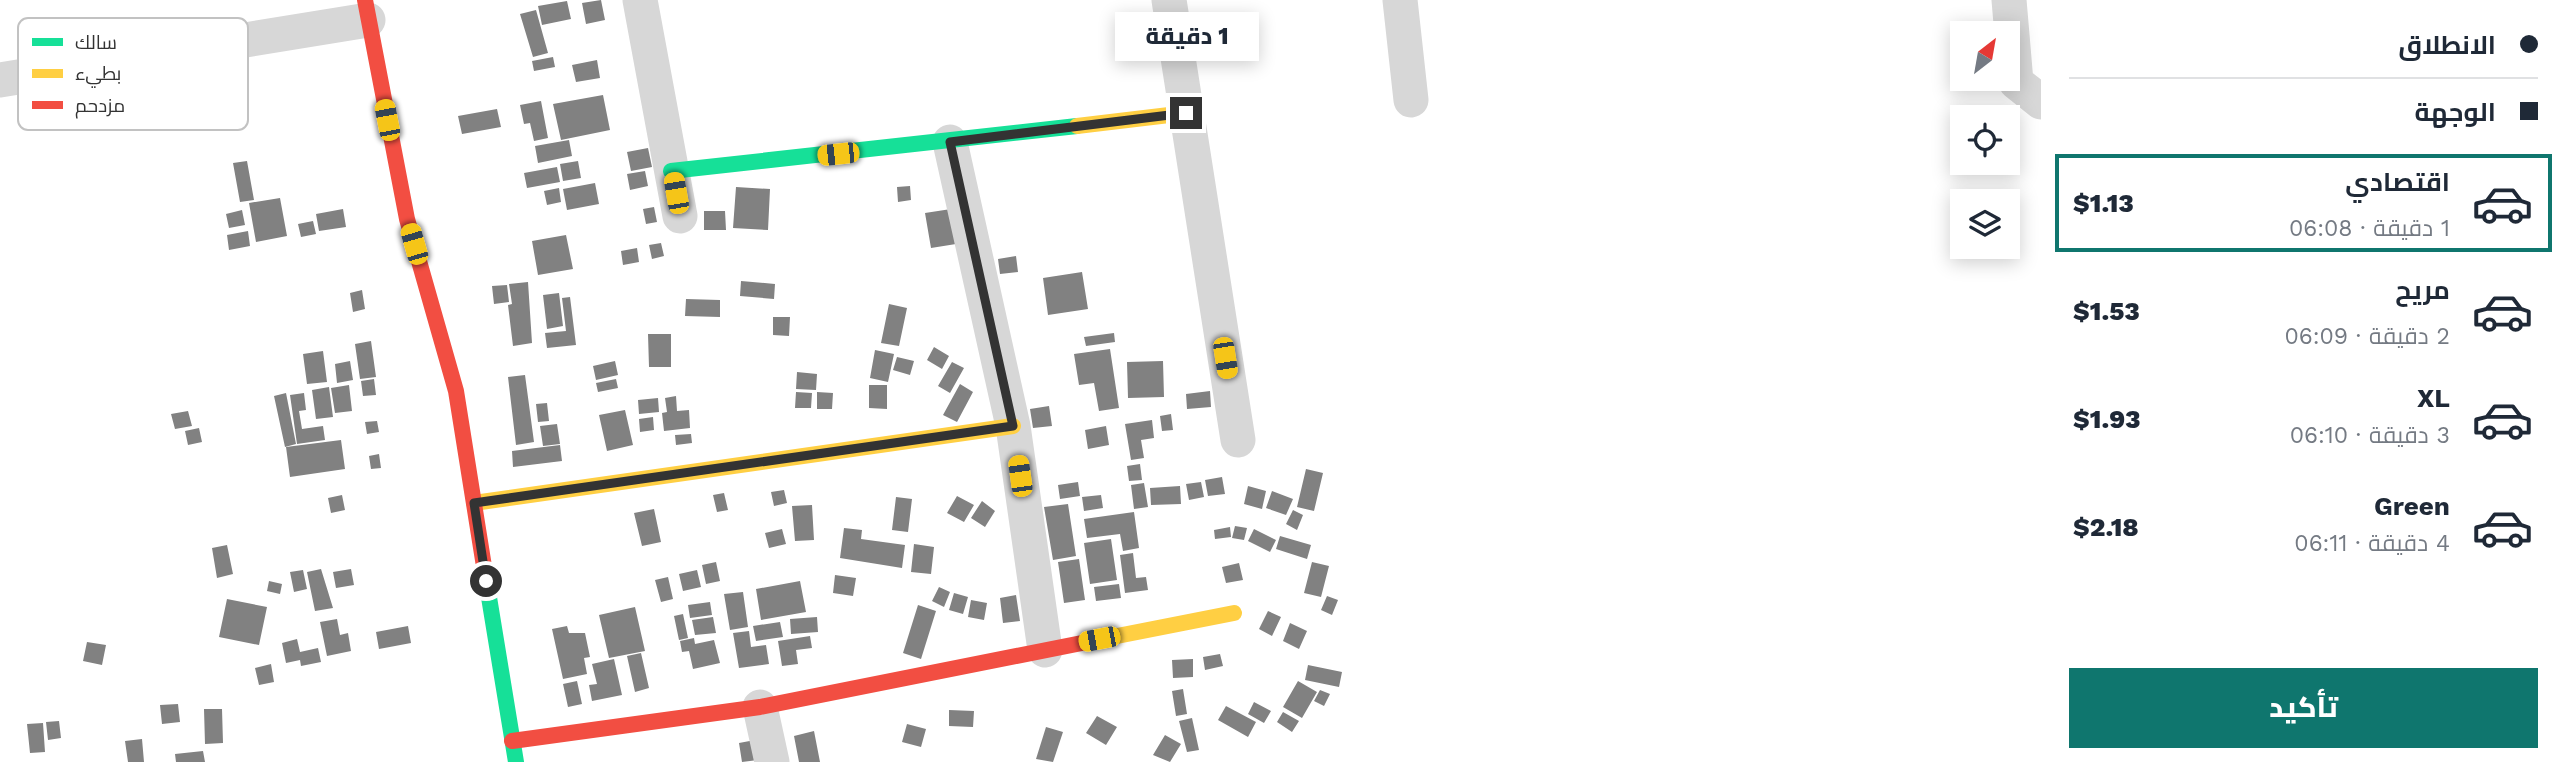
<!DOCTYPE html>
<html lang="ar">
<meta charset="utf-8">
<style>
:root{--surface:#fff;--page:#f2f2f3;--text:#1f2937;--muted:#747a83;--line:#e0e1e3;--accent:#0f766e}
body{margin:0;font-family:"Work Sans",Cairo,sans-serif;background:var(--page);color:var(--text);direction:rtl;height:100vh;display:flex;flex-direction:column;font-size:26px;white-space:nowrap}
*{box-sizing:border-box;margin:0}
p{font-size:23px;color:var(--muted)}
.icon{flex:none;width:38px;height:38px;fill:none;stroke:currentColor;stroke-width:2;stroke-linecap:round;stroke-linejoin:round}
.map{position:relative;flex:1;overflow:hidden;direction:ltr}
.panel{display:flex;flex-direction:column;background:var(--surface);width:525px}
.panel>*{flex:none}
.hud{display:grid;align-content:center;height:154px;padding:0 28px;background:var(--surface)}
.needle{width:46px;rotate:31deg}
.buttons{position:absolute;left:1950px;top:21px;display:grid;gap:14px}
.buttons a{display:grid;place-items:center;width:70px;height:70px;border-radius:0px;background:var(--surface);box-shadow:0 4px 18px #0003;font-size:35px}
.end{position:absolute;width:32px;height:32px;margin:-16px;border:9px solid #333;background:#fff;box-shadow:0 0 0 4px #fff}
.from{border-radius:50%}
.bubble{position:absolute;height:49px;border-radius:0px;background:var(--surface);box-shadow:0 4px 18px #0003;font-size:23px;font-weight:800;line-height:49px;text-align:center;direction:rtl}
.car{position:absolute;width:21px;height:42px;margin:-21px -10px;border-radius:9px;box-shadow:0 0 5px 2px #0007;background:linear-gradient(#f5c518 24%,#345 0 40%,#f5c518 0 76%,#345 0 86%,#f5c518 0)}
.hud b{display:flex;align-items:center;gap:24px;height:66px;font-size:26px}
.hud b+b{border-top:2px solid var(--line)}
.hud i{width:18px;height:18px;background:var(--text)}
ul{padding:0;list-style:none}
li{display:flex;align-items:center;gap:21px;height:98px;margin:0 14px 10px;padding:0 14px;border:4px solid transparent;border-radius:0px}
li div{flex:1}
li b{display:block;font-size:26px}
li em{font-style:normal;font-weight:800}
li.current{border-color:var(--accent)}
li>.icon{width:63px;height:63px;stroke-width:1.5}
.action{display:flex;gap:14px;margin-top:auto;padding:14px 28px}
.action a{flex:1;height:80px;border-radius:0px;background:var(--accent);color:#fff;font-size:28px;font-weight:800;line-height:80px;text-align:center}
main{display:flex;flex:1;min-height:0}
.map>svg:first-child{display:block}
.building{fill:#818181}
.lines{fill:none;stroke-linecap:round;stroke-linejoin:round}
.street{stroke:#d7d7d7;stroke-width:35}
.fast{stroke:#16e098;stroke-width:16}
.slow{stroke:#ffcf43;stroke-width:16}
.jam{stroke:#f24e42;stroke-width:16}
.route{stroke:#333;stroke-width:9}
.key{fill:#fff;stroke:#c2c2c2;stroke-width:2}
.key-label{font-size:19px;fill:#333}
</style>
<main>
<section class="panel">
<div class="hud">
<b><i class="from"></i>الانطلاق</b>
<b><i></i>الوجهة</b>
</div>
<ul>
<li class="current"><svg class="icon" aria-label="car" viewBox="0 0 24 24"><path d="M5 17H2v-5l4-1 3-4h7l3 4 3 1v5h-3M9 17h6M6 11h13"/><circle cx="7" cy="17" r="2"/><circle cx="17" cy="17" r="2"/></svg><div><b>اقتصادي</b><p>1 دقيقة · 06:08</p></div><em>$1.13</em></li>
<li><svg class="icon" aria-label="car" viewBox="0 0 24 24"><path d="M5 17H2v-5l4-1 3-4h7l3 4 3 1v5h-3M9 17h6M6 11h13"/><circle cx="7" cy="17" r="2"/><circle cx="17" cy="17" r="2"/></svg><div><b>مريح</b><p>2 دقيقة · 06:09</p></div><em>$1.53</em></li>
<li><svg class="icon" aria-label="car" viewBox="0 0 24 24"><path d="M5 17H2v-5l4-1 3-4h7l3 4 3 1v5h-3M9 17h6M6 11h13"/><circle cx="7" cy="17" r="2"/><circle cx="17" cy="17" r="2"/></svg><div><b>XL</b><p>3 دقيقة · 06:10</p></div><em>$1.93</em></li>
<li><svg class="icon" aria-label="car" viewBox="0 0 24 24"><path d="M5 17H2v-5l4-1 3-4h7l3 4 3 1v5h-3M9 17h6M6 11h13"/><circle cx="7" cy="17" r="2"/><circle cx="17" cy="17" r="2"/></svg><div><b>Green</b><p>4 دقيقة · 06:11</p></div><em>$2.18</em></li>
</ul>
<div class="action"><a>تأكيد</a></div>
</section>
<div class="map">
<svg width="2041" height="762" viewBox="0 0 2041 762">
<rect width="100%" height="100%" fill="#fff"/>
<!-- building -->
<path class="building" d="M 601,0 L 605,20 L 586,24 L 582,3 Z
M 567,1 L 571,19 L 542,25 L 538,6 Z
M 536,10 L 548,53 L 533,57 L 520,14 Z
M 553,57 L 555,67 L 534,71 L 532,61 Z
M 597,60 L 600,78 L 576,82 L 572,65 Z
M 603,95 L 610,130 L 561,140 L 553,104 Z
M 541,101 L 548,138 L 534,141 L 530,123 L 524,124 L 520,105 Z
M 497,109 L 501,127 L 462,134 L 458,116 Z
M 569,140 L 572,156 L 538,163 L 535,146 Z
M 648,148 L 652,167 L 631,171 L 627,152 Z
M 247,161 L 254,200 L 240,202 L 233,163 Z
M 578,161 L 581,178 L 563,181 L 560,164 Z
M 557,167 L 560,182 L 527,188 L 524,173 Z
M 645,171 L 648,186 L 630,190 L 627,174 Z
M 595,183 L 599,204 L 567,210 L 563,189 Z
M 910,186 L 911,200 L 898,202 L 897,187 Z
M 736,187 L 770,189 L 768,230 L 733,228 Z
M 559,188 L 561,202 L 547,205 L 544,191 Z
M 280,198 L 287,236 L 256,242 L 249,203 Z
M 654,207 L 657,222 L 646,224 L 643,209 Z
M 343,209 L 346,227 L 319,231 L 316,214 Z
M 951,209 L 956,244 L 931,248 L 925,213 Z
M 242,210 L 245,225 L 229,228 L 226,214 Z
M 704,211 L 725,211 L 726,230 L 704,230 Z
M 313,221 L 316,234 L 301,237 L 298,224 Z
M 248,231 L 250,246 L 229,250 L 227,235 Z
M 566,235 L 573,269 L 538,275 L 532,241 Z
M 661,243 L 664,256 L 652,259 L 649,245 Z
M 637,248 L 639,262 L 623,265 L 621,251 Z
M 1016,256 L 1018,272 L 1000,274 L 998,259 Z
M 1082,272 L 1088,309 L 1048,315 L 1043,278 Z
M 741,281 L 775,284 L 774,299 L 740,296 Z
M 528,282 L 532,343 L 513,346 L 508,305 L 512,304 L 509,284 Z
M 507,285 L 509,302 L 494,304 L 492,286 Z
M 362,290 L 365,309 L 353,312 L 350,293 Z
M 559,293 L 563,326 L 547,329 L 543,295 Z
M 570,297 L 576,345 L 547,348 L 545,333 L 566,331 L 562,298 Z
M 686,299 L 720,300 L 720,317 L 685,316 Z
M 889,304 L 907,308 L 899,346 L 881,343 Z
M 773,317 L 790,317 L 789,336 L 773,335 Z
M 1114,333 L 1115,342 L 1086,346 L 1084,337 Z
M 648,334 L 671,334 L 671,367 L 649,367 Z
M 371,341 L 376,377 L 360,379 L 355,344 Z
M 934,347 L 949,356 L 942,369 L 927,360 Z
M 1110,349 L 1119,408 L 1099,411 L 1094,383 L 1079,385 L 1074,354 Z
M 875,350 L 894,354 L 888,382 L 870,378 Z
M 323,351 L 327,382 L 307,384 L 303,354 Z
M 897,357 L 914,361 L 910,375 L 893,370 Z
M 350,361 L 353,380 L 337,383 L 335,364 Z
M 615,361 L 618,375 L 596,380 L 593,366 Z
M 1163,361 L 1164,397 L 1128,398 L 1127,362 Z
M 952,362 L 964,368 L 950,393 L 938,386 Z
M 797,372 L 817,374 L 816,390 L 796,389 Z
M 525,375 L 534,442 L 516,445 L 508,377 Z
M 374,379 L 376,395 L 363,396 L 361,381 Z
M 616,379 L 618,388 L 598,392 L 596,383 Z
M 960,384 L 973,392 L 957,422 L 943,415 Z
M 349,385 L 352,411 L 335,413 L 331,388 Z
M 869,385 L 887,385 L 887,409 L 869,408 Z
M 329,387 L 333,417 L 316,419 L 312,390 Z
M 1210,391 L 1211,407 L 1187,409 L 1186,394 Z
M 796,392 L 812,393 L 811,408 L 795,408 Z
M 817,392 L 833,393 L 832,409 L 817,409 Z
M 286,393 L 296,444 L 285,447 L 274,396 Z
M 304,393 L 306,410 L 299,411 L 302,429 L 323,426 L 325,440 L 297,444 L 290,395 Z
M 676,396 L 677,411 L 689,410 L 690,428 L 664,431 L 662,413 L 667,412 L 665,398 Z
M 658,398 L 659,412 L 639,414 L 638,400 Z
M 547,403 L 549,421 L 538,422 L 536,404 Z
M 1049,406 L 1052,426 L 1033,428 L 1030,409 Z
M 625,410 L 633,445 L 607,451 L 599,415 Z
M 188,411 L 192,426 L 175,429 L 171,414 Z
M 1171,414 L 1173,430 L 1162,431 L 1160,416 Z
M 653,417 L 654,430 L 640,432 L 639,419 Z
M 1152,420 L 1154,438 L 1141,440 L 1144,458 L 1131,460 L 1125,424 Z
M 377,421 L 379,432 L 367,434 L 365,422 Z
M 557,424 L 560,444 L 543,446 L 540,426 Z
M 1106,426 L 1109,445 L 1088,449 L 1085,430 Z
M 199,428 L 202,442 L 188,445 L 185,431 Z
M 691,434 L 692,443 L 676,445 L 675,435 Z
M 341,440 L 345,469 L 290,477 L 286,447 Z
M 560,445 L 562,461 L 513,467 L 512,451 Z
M 379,454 L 381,468 L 371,469 L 369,456 Z
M 1140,464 L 1142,480 L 1129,481 L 1127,466 Z
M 1306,469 L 1323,473 L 1314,511 L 1297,507 Z
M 1222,477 L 1225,494 L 1208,496 L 1205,480 Z
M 1078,482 L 1080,496 L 1060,499 L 1058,485 Z
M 1201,482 L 1204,497 L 1189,500 L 1186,484 Z
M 1144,483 L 1148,507 L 1134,509 L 1131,485 Z
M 1180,486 L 1181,504 L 1151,505 L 1150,488 Z
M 1248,486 L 1266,491 L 1262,509 L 1244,504 Z
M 784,490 L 787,503 L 774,506 L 771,492 Z
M 1272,491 L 1293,499 L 1286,515 L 1266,508 Z
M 724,493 L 728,510 L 717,512 L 713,495 Z
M 342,495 L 345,510 L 331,513 L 328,498 Z
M 1101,495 L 1103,508 L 1084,511 L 1082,497 Z
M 957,496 L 974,505 L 964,522 L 947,513 Z
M 896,497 L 912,499 L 908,532 L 892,530 Z
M 982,501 L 995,511 L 985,527 L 971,518 Z
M 1068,504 L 1076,556 L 1053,560 L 1044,507 Z
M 812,505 L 814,540 L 795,541 L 792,506 Z
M 654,509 L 661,542 L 642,546 L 634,513 Z
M 1293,510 L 1303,515 L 1297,530 L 1286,524 Z
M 1134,512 L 1139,548 L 1123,551 L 1120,534 L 1087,538 L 1084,519 Z
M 1235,526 L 1247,528 L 1244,540 L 1232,538 Z
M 1230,527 L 1231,537 L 1215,539 L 1214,530 Z
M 844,528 L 862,530 L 861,539 L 905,545 L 902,568 L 840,558 Z
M 782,529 L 786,544 L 769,548 L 765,533 Z
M 1254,529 L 1276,540 L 1270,552 L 1248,541 Z
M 1280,536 L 1311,545 L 1307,559 L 1276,549 Z
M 1111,539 L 1117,580 L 1090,584 L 1084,543 Z
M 914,544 L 934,547 L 931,574 L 911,572 Z
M 227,545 L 233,574 L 217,578 L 212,548 Z
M 1133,553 L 1136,578 L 1146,577 L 1148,590 L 1125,593 L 1120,555 Z
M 1079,559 L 1085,600 L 1064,603 L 1058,562 Z
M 716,562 L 720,581 L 706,584 L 702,565 Z
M 1312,562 L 1329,566 L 1321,597 L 1304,593 Z
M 1239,563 L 1243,580 L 1226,583 L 1222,567 Z
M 321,569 L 333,608 L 315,611 L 307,572 Z
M 351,569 L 354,585 L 336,588 L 333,572 Z
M 303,570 L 307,589 L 294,592 L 290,572 Z
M 697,570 L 701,587 L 683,591 L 679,574 Z
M 835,575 L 856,578 L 853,596 L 833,593 Z
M 668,577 L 673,599 L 661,602 L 655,580 Z
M 269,581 L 282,584 L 280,594 L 267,591 Z
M 800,581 L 806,612 L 761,620 L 756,589 Z
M 1119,584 L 1121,598 L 1096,601 L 1094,587 Z
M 939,587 L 950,592 L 944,607 L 932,601 Z
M 743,592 L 748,627 L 730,630 L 724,594 Z
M 954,593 L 968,597 L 963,614 L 949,610 Z
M 1016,595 L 1020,621 L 1003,623 L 1000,598 Z
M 1327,596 L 1338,600 L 1332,615 L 1321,610 Z
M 227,599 L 267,607 L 259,645 L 219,637 Z
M 971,600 L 987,603 L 984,620 L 968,617 Z
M 710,602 L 712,615 L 690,618 L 688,605 Z
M 918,605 L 936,611 L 921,659 L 903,653 Z
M 635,607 L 645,651 L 609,658 L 599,615 Z
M 1268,611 L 1281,617 L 1272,636 L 1259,629 Z
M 683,614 L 688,638 L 679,640 L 674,616 Z
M 713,617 L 716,633 L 695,635 L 692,620 Z
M 817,617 L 818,632 L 791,634 L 790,619 Z
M 337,619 L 340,635 L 348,633 L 351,651 L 327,656 L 320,622 Z
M 780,622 L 783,637 L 756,641 L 753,626 Z
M 1290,623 L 1307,631 L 1299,649 L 1283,641 Z
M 408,626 L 411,643 L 379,649 L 376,632 Z
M 567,626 L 569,633 L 585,633 L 590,657 L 584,658 L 587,674 L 563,679 L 552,629 Z
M 749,631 L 751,647 L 766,645 L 769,664 L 739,668 L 733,633 Z
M 810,636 L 812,648 L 796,650 L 798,664 L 782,666 L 778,641 Z
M 694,638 L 695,644 L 714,640 L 720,663 L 693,669 L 689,651 L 682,652 L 680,641 Z
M 297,639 L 300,652 L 318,648 L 321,662 L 301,666 L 300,660 L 286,663 L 282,643 Z
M 87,642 L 106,645 L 102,665 L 83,661 Z
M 641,653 L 649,688 L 635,692 L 627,656 Z
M 1220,654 L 1223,666 L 1205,670 L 1203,657 Z
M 614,659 L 622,695 L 592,701 L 589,685 L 597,684 L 592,664 Z
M 1193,659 L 1193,677 L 1173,678 L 1172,660 Z
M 271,664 L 274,682 L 259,685 L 255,668 Z
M 1308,665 L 1342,672 L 1339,687 L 1305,680 Z
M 577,681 L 582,704 L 568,707 L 563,684 Z
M 1298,681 L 1317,692 L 1302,718 L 1283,707 Z
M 1183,689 L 1187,714 L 1176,716 L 1172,691 Z
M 1320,690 L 1330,694 L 1324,706 L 1314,701 Z
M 1254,702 L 1271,711 L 1264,723 L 1248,714 Z
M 178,704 L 180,722 L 162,724 L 160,705 Z
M 1226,706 L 1256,722 L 1248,737 L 1218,720 Z
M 204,709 L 222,709 L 223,743 L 205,744 Z
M 949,710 L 974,711 L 973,727 L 949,726 Z
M 1283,712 L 1299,721 L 1292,732 L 1277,722 Z
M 1097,716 L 1117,727 L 1106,745 L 1086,733 Z
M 1192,718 L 1199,750 L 1187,752 L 1179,721 Z
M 59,721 L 61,738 L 48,740 L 46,722 Z
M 43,723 L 45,752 L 30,753 L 27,724 Z
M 907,724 L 926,729 L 921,747 L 902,742 Z
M 1046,727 L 1063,732 L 1053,762 L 1036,759 Z
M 814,731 L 820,762 L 799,762 L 794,736 Z
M 1165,735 L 1181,744 L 1170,762 L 1153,755 Z
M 142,739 L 144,762 L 128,762 L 125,741 Z
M 755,740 L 758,760 L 742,762 L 739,743 Z
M 203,751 L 205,762 L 176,762 L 175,754 Z"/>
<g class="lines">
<!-- street -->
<path class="street" d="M 640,0 L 680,216
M 1169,0 L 1238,440
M 1400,0 L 1411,100
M 2009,0 L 2016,82 L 2041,102
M 0,80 L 368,20
M 950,142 L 1013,426 L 1045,650
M 760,707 L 772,762"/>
<!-- fast -->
<path class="fast" d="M 671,171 L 1077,126
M 486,579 L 516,762"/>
<!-- slow -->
<path class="slow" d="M 1077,126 L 1186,113
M 474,503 L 1013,426
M 1112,637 L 1234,613"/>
<!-- jam -->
<path class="jam" d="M 365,0 L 407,219 L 456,391 L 486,579
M 512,741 L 760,707 L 1112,637"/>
</g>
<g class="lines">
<!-- route -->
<path class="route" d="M 486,581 L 474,503 L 1013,426 L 950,142 L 1186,113"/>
</g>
<!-- legend -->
<rect x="18" y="18" width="230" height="112" rx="10" class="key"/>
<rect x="32" y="38" width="31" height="8" fill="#16e098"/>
<rect x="32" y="69" width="31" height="9" fill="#ffcf43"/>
<rect x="32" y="101" width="31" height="8" fill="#f24e42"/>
<g class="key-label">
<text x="75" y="49">سالك</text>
<text x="75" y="80">بطيء</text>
<text x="75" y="112">مزدحم</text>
</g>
</svg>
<div class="buttons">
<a><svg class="needle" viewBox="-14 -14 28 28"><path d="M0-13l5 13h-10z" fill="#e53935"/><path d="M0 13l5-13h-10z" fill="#747a83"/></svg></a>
<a><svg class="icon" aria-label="locate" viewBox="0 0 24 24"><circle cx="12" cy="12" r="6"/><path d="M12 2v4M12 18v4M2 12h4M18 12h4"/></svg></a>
<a><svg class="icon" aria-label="layers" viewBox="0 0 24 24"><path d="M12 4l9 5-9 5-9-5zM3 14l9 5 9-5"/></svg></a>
</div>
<i class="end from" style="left:486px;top:581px"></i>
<i class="end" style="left:1186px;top:113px"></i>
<div class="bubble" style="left:1115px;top:12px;width:144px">1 دقيقة</div>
<i class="car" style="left:387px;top:120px;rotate:349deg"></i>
<i class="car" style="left:838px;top:154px;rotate:264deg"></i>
<i class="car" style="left:676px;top:193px;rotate:350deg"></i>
<i class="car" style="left:414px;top:244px;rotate:344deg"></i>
<i class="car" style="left:1225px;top:358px;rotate:171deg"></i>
<i class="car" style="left:1020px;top:476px;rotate:352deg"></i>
<i class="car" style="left:1099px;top:639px;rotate:259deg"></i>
</div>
</main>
